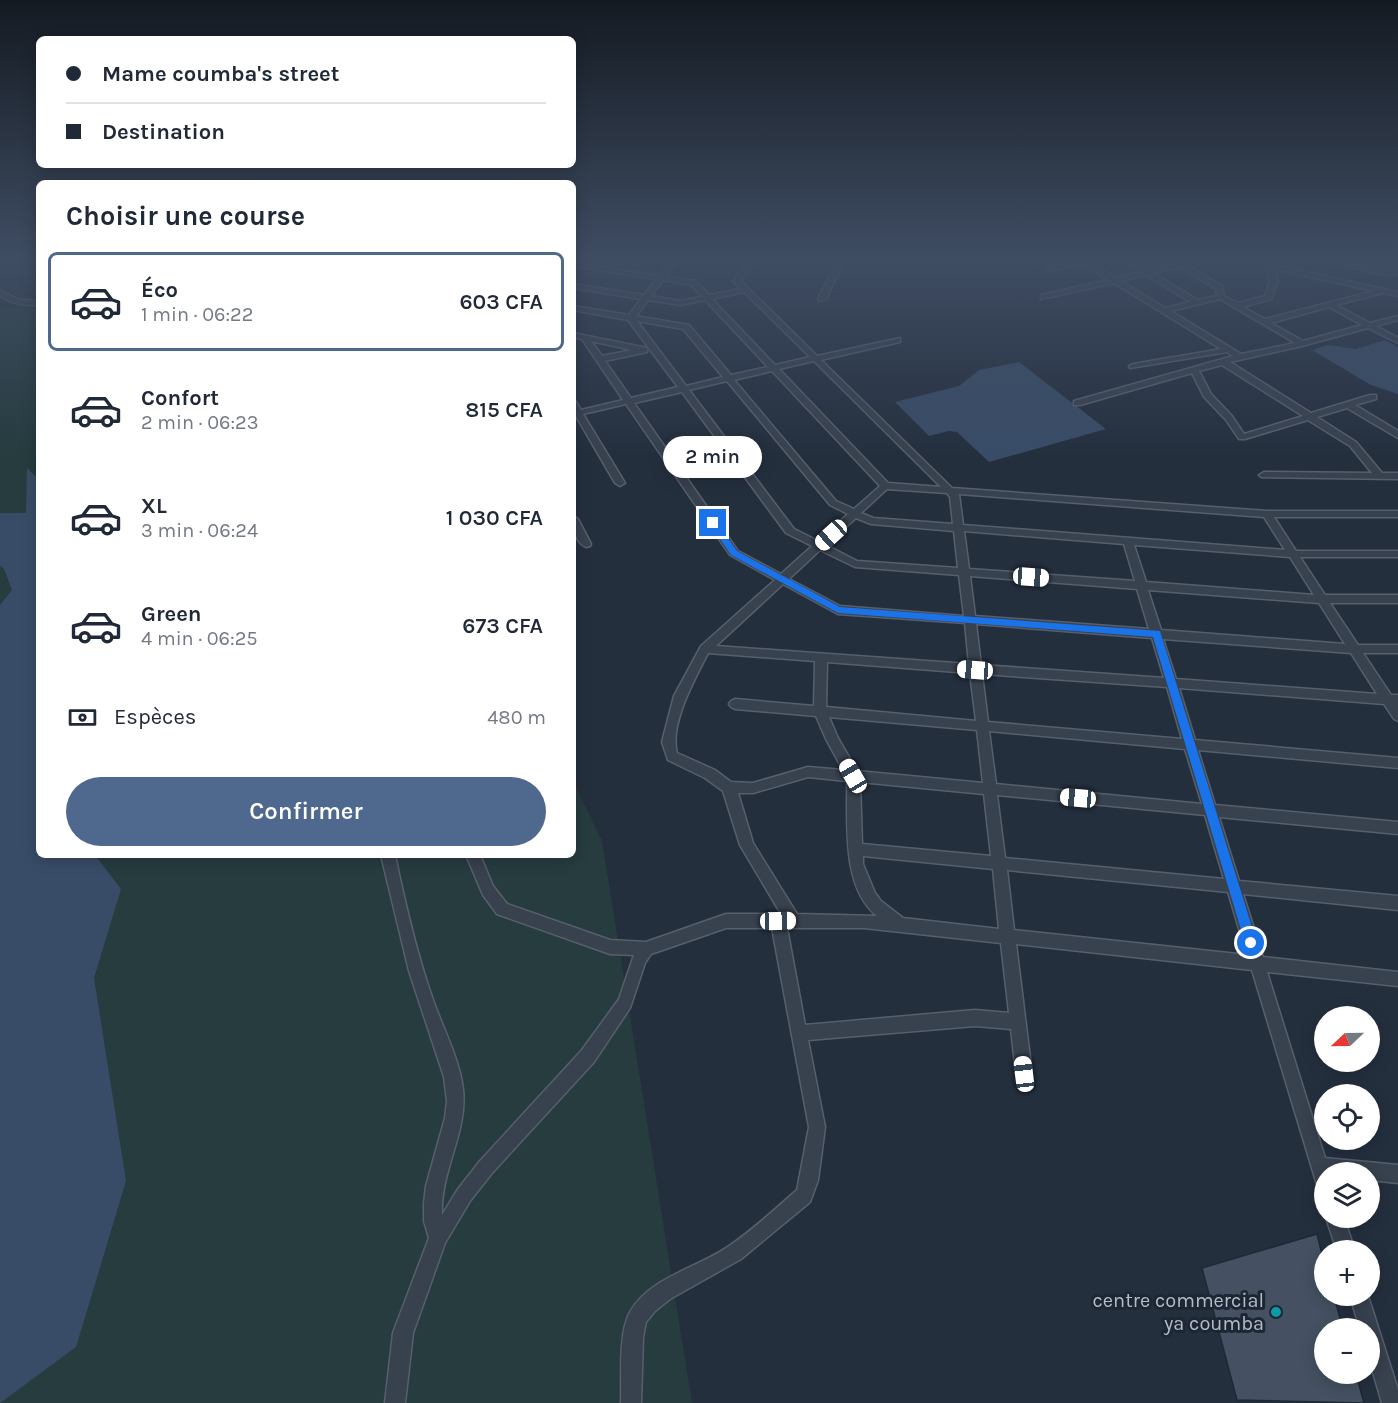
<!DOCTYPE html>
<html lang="fr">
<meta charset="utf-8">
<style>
:root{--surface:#fff;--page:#f6f6f7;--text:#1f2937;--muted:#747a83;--line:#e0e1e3;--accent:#4f688e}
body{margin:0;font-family:Karla,sans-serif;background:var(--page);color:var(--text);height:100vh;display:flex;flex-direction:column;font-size:22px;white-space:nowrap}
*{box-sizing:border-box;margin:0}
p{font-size:20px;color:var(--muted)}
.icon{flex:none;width:33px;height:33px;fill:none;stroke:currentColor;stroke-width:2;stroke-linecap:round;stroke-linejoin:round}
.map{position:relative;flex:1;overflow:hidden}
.drawer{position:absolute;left:36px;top:180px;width:540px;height:678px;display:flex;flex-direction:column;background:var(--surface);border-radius:9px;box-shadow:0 3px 15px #0003}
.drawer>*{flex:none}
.top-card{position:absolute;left:36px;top:36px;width:540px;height:132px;border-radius:9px;box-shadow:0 3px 15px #0003;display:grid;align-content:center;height:132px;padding:0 30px;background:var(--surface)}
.needle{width:39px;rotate:248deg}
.buttons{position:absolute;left:1314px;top:1006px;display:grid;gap:12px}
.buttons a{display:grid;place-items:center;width:66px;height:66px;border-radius:50%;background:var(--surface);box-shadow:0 3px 15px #0003;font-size:30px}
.end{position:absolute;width:27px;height:27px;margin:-14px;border:8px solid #1a73e8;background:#fff;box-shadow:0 0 0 3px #fff}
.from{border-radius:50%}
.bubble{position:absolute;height:42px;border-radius:21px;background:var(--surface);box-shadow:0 3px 15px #0003;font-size:20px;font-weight:600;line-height:42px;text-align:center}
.car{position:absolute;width:18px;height:36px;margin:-18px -9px;border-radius:8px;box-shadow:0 0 4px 2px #0007;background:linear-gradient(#fff 24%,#345 0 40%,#fff 0 76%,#345 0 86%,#fff 0)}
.top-card b{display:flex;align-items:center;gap:21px;height:57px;font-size:22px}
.top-card b+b{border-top:2px solid var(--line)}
.top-card i{width:15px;height:15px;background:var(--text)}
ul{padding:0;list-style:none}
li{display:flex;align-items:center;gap:18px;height:99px;margin:0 12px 9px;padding:0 18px;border:3px solid transparent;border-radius:9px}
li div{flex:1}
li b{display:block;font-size:22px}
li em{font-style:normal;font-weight:600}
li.current{border-color:var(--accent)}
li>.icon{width:54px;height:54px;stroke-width:1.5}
h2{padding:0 30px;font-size:27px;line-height:72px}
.pay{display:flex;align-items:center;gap:15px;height:66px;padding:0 30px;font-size:22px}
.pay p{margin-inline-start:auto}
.action{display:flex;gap:12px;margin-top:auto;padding:12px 30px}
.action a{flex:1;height:69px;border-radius:36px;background:var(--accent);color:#fff;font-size:24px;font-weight:600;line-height:69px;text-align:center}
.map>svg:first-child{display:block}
.green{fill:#263c3f}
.water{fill:#394c67}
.building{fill:#455162;stroke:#1f2835;stroke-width:1.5}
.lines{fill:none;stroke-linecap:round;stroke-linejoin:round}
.minor-casing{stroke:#565f6c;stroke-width:3}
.minor{fill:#38414e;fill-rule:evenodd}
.route{fill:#1a73e8}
.culture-dot{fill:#0f9aa8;stroke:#1d2633;stroke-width:2}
.labels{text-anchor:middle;stroke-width:6;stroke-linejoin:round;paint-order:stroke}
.near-poi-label{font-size:20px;fill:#b4bcc9;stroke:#1d2633;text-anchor:end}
</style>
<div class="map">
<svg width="1398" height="1403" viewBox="0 0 1398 1403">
<rect width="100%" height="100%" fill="#242f3e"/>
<!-- green -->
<path class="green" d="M 0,308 L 39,309 L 39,855 L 573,855 L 573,781 L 602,841 L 692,1403 L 0,1403 Z"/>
<!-- water -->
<path class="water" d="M 1385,340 L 1398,347 L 1398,394 L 1371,385 L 1312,350 L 1328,345 L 1356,349 Z
M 1019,362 L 1106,429 L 989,462 L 957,432 L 949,431 L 929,436 L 895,402 L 959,386 L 979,370 Z
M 27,468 L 39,480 L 39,855 L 95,855 L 121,889 L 94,978 L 126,1181 L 76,1347 L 0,1403 L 0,605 L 12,590 L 4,569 L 0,566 L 0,513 L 26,513 Z"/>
<!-- building -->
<path class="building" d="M 1317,1234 L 1324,1262 L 1324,1296 L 1334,1296 L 1343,1329 L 1324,1329 L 1324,1374 L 1356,1374 L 1364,1403 L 1237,1400 L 1202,1268 Z"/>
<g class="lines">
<defs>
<path id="minor" d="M 672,258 L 679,258 L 666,277 L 696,281 L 709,295 L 741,289 L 733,281 L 748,258 L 755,258 L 741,281 L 817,356 L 900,338 L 900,342 L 821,360 L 952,488 L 1267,511 L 1398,511 L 1398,517 L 1274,517 L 1296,551 L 1398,551 L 1398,557 L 1300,557 L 1325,595 L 1398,595 L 1398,603 L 1330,603 L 1358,645 L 1398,645 L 1398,653 L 1363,653 L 1391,695 L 1398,695 L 1398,721 L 1394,719 L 1384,704 L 1179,688 L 1195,740 L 1398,758 L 1398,768 L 1198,750 L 1215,805 L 1398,822 L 1398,834 L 1219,817 L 1239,881 L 1398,896 L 1398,910 L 1243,894 L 1263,957 L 1398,972 L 1398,986 L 1267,972 L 1325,1158 L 1398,1165 L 1398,1183 L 1370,1180 L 1370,1173 L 1324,1173 L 1324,1191 L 1318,1188 L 1252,970 L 1016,944 L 1032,1074 L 1030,1080 L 1024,1082 L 1018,1080 L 1016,1074 L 1011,1029 L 975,1026 L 808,1040 L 825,1127 L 818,1180 L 810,1202 L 741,1259 L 670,1299 L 655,1311 L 646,1322 L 643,1337 L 641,1403 L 621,1403 C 622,1378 618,1333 630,1312 C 650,1277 698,1268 729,1246 C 753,1230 775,1209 797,1190 L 809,1127 L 772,928 L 726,928 L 651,954 L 645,963 L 630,1008 L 594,1062 L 492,1173 L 470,1201 L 445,1243 L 413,1333 L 405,1403 L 385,1403 L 393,1333 L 429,1238 L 424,1221 L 424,1203 L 426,1186 L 445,1118 L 447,1101 L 444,1077 L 409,971 L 381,855 L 395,855 C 405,903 416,951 432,997 C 442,1027 459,1057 463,1089 C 468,1132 440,1171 442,1215 L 458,1189 L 480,1161 L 582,1050 L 619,999 L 634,955 L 610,954 L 497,914 L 483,895 L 466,855 L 480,855 L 493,886 L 507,904 L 610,940 L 646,942 L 726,914 L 781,914 L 740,845 L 723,791 L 705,778 L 668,760 L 662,742 L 674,696 L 701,646 L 775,580 L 730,555 L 626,404 L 583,414 L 625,483 L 620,486 L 615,483 L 576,416 L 573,417 L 573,401 L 576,402 L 581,410 L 623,400 L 582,339 L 573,337 L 573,333 L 647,348 L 647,352 L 605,361 L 631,398 L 678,387 L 628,320 L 573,310 L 573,306 L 629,315 L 641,299 L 573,288 L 573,284 L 644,295 L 656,279 L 573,266 L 573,262 L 659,276 ZM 663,280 L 691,285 L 702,297 L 680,301 L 651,296 ZM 744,292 L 810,357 L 775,365 L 712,299 ZM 648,300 L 680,305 L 705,300 L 768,367 L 731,375 L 689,325 L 636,316 ZM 637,321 L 683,329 L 723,377 L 686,386 ZM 591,341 L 632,350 L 602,356 ZM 814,361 L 941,487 L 888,483 L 779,369 ZM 772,371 L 880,486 L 854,509 L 836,501 L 734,380 ZM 727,381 L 830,505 L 848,514 L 818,541 L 794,529 L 689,390 ZM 682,392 L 786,533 L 812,546 L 781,574 L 738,551 L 634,403 ZM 887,489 L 947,493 L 950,497 L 953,524 L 873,518 L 861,513 ZM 959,494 L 1264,517 L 1285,550 L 963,525 ZM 856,518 L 871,524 L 954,531 L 958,568 L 857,561 L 826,545 ZM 964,531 L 1124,544 L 1135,581 L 969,569 ZM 1134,545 L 1290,557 L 1314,595 L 1146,582 ZM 820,550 L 855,567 L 959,575 L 964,616 L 840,606 L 789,579 ZM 970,576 L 1137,589 L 1149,629 L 975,616 ZM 783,584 L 838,614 L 965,623 L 969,664 L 716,646 ZM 1148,590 L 1319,603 L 1345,644 L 1161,630 ZM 976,624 L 1152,638 L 1164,678 L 981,665 ZM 1163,639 L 1351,653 L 1377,694 L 1176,679 ZM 708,653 L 815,661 L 814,706 L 735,699 L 731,701 L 729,704 L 731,707 L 735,709 L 816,716 L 826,739 L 843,770 L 808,767 L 753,783 L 731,782 L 715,770 L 677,753 C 669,724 695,679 708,653 ZM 827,662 L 970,673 L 976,721 L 826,707 ZM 982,674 L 1167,687 L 1182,739 L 988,722 ZM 829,717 L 977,730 L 983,783 L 857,771 L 838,738 ZM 989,731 L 1185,749 L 1202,804 L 996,784 ZM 808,777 L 847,781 C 848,823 841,887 877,916 L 797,914 L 753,843 L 738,793 L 753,793 ZM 860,782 L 984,794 L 991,856 L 862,844 ZM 997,795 L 1205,815 L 1224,879 L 1005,858 ZM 863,856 L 993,869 L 999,929 L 903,918 L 881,901 L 875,893 L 863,864 ZM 1007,870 L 1228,892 L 1247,955 L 1014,930 ZM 787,928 L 864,928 L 1001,943 L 1009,1013 L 975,1010 L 805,1025 Z
M 839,258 L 846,258 L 826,299 L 819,301 L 818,299 Z
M 1029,258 L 1037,258 L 1050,267 L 1078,261 L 1075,258 L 1083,258 L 1116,278 L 1141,272 L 1120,258 L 1128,258 L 1148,270 L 1175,264 L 1169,258 L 1176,258 L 1222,286 L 1224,296 L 1238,303 L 1265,296 L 1270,281 L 1265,260 L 1267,258 L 1270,259 L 1273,265 L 1398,292 L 1398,296 L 1383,293 L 1336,305 L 1370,323 L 1398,316 L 1398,320 L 1376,326 L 1398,338 L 1398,343 L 1368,328 L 1302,346 L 1230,362 L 1311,413 L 1370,395 L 1376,395 L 1376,399 L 1355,405 L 1398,431 L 1398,438 L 1347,408 L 1317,417 L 1356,442 L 1382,473 L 1398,473 L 1398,479 L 1261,477 L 1259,475 L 1264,472 L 1372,473 L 1350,446 L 1308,420 L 1245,439 L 1239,439 L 1226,420 L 1204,397 L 1192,373 L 1080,405 L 1074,405 L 1074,401 L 1233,356 L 1227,352 L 1130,368 L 1129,366 L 1133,364 L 1221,349 L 1114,283 L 1041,299 L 1041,295 L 1108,280 L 1083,264 L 1049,271 ZM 1179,267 L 1216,289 L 1217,296 L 1198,300 L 1153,273 ZM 1274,269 L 1374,291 L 1265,319 L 1243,307 L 1271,299 L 1278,281 ZM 1146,275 L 1190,302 L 1165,308 L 1121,281 ZM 1220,299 L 1295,343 L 1241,354 L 1171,311 ZM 1329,307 L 1362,325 L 1303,341 L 1271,323 ZM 1222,365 L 1303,416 L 1244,434 L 1232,416 L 1211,394 L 1199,371 Z
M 1314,258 L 1327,258 L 1384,271 L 1390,270 L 1373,258 L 1381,258 L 1398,269 L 1398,274 L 1384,275 Z
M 0,290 L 19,300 L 39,301 L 39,305 C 24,306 12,304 0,296 Z
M 573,516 L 578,519 L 591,544 L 590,546 L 586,547 C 575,542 573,527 573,516 Z
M 1326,1218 L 1344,1218 L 1355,1251 L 1337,1251 Z
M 1350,1296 L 1368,1296 L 1398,1390 L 1398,1403 L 1382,1403 L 1370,1362 L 1370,1329 L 1360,1329 Z"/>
</defs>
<!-- minor casing -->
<use href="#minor" class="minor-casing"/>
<!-- minor -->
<use href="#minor" class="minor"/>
</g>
<!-- sky -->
<linearGradient id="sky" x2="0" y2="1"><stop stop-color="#141a22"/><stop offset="0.57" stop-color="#3f4d63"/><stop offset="1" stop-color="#3f4d63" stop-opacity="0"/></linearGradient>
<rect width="1398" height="455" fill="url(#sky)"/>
<!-- route -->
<path class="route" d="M 710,521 L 716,521 L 737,551 L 840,607 L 1160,631 L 1257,943 L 1256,947 L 1247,947 L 1245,943 L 1153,637 L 838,613 L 731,555 L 709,523 Z"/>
<!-- markers -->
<circle class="culture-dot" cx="1276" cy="1312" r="6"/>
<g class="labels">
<!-- near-poi labels -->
<g class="near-poi-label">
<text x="1264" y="1307">centre commercial<tspan x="1264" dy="23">ya coumba</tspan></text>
</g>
</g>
</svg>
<div class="buttons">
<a><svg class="needle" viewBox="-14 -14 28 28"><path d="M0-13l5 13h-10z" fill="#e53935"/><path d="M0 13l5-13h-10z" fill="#747a83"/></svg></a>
<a><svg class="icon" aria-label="locate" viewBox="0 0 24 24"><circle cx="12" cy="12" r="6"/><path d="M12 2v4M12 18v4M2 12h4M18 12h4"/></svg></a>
<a><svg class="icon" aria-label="layers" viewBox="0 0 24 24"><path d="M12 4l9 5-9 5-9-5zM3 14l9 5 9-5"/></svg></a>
<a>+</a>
<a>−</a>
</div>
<i class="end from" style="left:1251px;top:943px"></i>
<i class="end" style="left:713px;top:523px"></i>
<div class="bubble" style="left:663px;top:436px;width:99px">2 min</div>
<i class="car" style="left:831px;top:535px;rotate:228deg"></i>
<i class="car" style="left:1031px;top:577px;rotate:94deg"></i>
<i class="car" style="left:975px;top:670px;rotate:274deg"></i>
<i class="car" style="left:853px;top:776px;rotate:330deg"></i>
<i class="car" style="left:1078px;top:798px;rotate:275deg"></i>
<i class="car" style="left:778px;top:921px;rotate:89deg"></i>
<i class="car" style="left:1024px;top:1074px;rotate:353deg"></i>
<div class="top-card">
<b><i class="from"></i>Mame coumba's street</b>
<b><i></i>Destination</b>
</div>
<section class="drawer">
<h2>Choisir une course</h2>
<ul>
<li class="current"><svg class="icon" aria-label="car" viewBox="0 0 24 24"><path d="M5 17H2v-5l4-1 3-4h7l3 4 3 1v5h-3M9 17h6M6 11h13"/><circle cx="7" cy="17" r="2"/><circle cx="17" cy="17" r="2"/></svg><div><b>Éco</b><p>1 min · 06:22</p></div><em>603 CFA</em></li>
<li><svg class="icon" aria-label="car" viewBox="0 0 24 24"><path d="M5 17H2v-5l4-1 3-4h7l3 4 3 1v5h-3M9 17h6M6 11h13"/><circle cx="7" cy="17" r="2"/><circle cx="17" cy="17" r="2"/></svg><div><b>Confort</b><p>2 min · 06:23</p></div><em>815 CFA</em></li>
<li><svg class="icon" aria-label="car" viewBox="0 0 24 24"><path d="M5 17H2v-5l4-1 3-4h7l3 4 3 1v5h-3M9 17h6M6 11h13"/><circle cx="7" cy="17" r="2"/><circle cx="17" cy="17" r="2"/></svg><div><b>XL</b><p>3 min · 06:24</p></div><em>1 030 CFA</em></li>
<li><svg class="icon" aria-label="car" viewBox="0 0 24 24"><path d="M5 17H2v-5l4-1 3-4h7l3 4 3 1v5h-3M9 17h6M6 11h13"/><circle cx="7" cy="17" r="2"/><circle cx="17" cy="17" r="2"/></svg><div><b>Green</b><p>4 min · 06:25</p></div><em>673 CFA</em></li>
</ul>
<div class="pay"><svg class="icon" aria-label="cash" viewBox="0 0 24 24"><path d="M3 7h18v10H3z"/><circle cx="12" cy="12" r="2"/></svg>Espèces<p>480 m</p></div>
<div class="action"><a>Confirmer</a></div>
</section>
</div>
